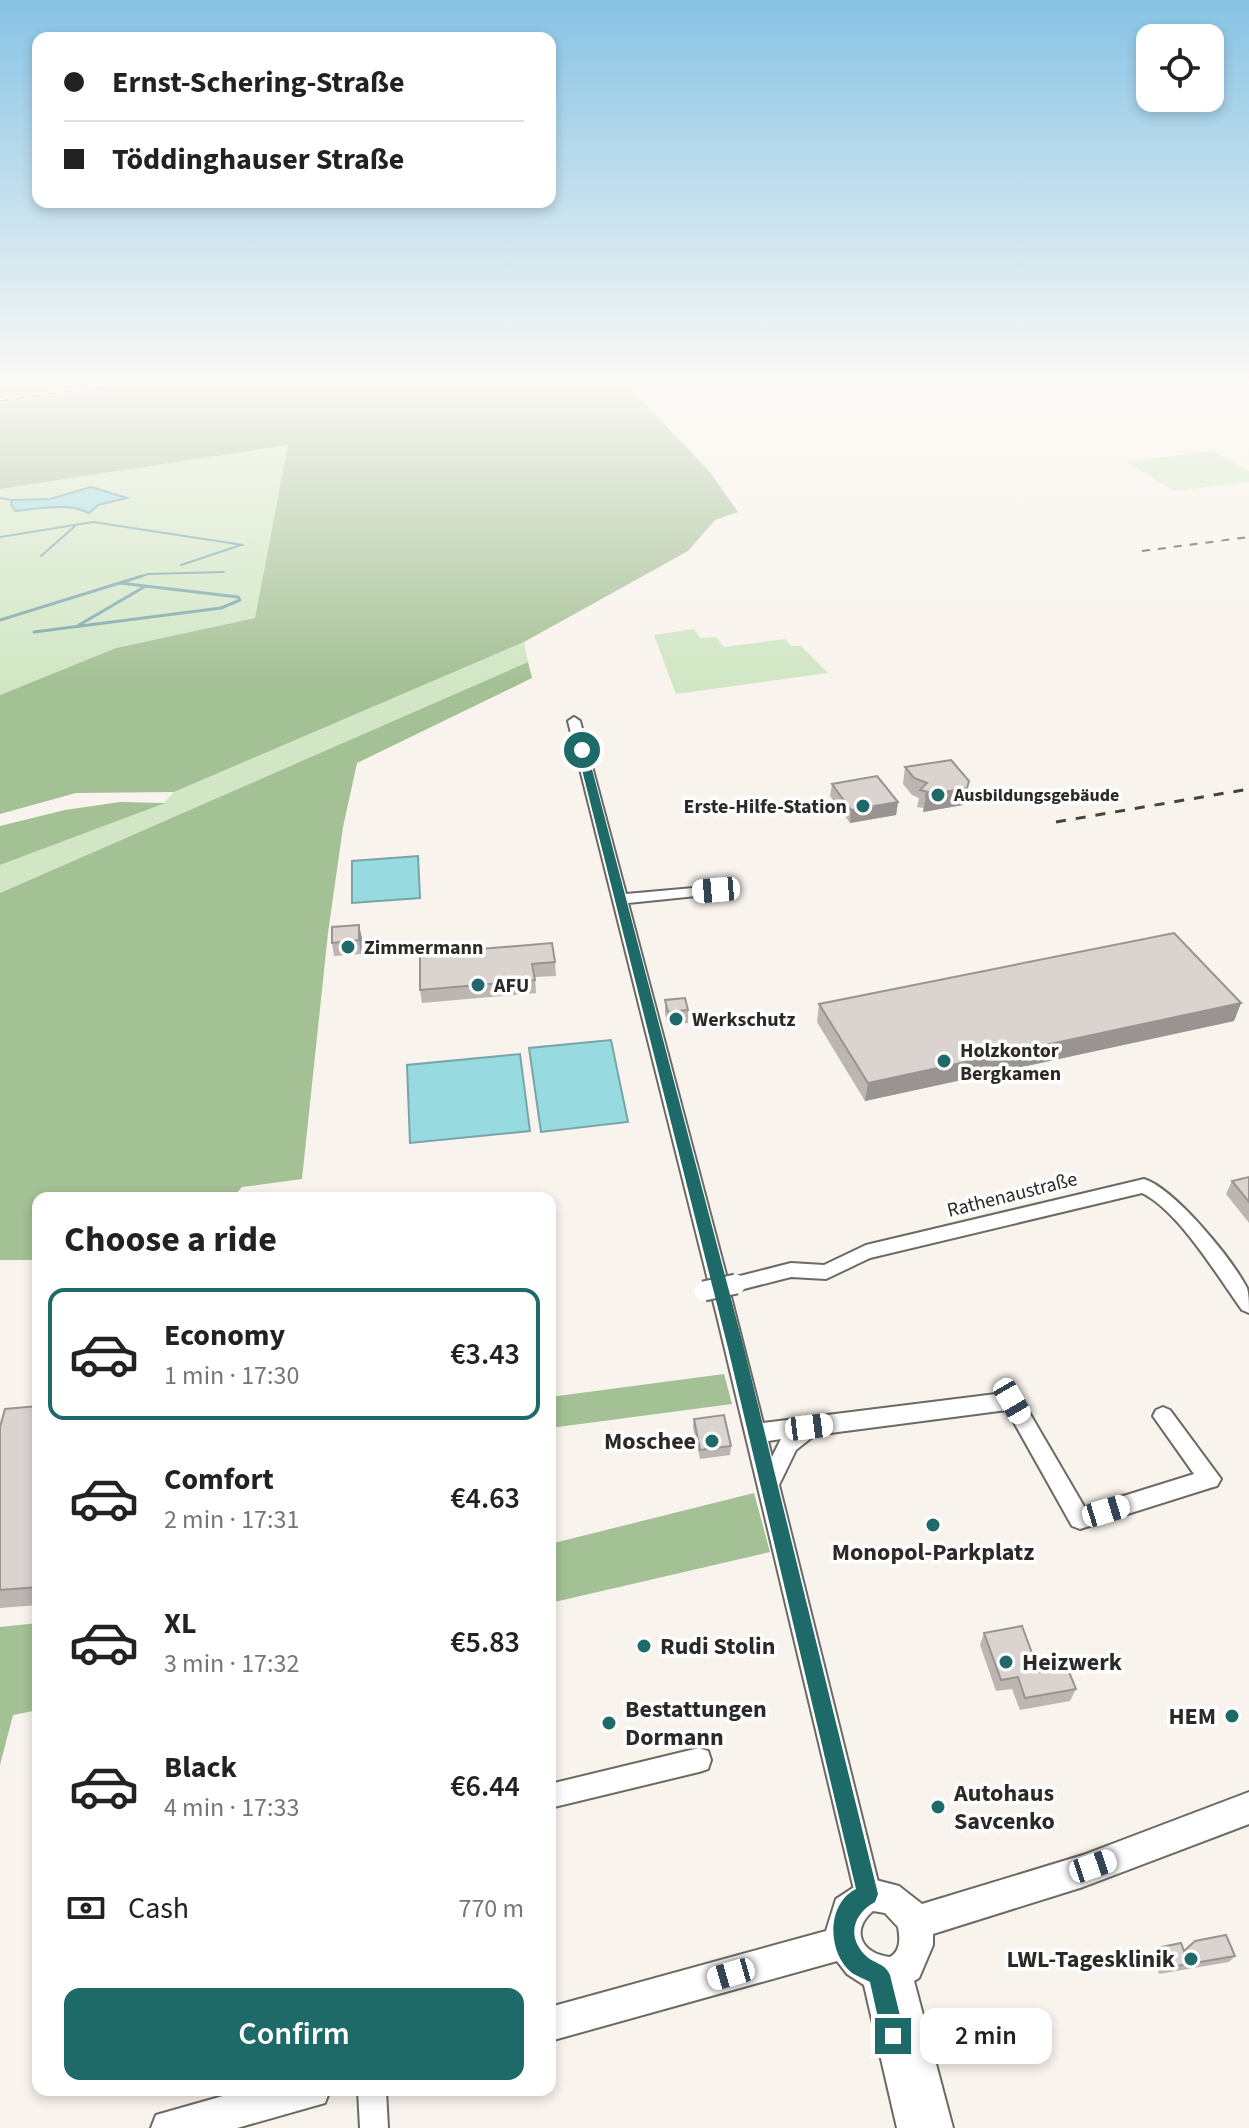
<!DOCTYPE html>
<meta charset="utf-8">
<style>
:root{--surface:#fff;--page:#f2f2f2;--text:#222;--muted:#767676;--line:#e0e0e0;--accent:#1e6a69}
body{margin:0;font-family:"Source Sans 3",sans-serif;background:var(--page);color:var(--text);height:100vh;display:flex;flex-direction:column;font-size:30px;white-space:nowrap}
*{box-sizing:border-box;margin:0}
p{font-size:26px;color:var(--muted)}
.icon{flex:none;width:44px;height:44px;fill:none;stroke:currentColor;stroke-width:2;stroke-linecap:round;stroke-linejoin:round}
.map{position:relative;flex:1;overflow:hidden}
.panel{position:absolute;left:32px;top:1192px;width:524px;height:904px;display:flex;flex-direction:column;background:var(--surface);border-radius:16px;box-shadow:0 4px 12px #0003}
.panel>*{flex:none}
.guide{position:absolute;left:32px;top:32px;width:524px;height:176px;border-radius:16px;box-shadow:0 4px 12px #0003;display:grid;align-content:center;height:176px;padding:0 32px;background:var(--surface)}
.fabs{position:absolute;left:1136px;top:24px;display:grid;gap:16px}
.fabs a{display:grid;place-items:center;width:88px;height:88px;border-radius:16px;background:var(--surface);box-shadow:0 4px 12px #0003;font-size:40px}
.end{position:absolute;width:36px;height:36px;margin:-18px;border:10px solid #1e6a69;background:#fff;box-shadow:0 0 0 4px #fff}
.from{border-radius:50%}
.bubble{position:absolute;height:56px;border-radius:16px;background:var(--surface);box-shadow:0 4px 12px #0003;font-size:26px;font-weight:600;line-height:56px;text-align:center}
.car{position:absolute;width:24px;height:48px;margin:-24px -12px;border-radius:10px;box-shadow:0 0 6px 2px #0007;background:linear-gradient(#fff 24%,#345 0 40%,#fff 0 76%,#345 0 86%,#fff 0)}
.guide b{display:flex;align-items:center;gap:28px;height:76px;font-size:30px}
.guide b+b{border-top:2px solid var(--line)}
.guide i{width:20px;height:20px;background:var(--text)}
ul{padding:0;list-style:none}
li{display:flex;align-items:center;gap:24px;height:132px;margin:0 16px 12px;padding:0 16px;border:4px solid transparent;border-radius:16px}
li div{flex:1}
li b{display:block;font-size:30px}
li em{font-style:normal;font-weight:600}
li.active{border-color:var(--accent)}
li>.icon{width:72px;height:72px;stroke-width:1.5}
h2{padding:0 32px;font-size:36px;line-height:96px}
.pay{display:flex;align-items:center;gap:20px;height:88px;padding:0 32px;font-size:30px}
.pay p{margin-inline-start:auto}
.cta{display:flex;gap:16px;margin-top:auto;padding:16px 32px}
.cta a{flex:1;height:92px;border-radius:16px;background:var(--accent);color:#fff;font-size:32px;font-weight:600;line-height:92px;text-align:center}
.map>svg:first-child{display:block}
.green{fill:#d0e6c4}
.forest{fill:#a4c095}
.water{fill:#97dae0;stroke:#77a5a9;stroke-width:2}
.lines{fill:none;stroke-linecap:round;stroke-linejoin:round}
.stream-far1{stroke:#77a5a9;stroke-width:2}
.stream{stroke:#77a5a9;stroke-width:3}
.minor-casing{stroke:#6d6963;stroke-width:4}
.tertiary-casing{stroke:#6d6963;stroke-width:4}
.minor{fill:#fff;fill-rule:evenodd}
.tertiary{fill:#fff;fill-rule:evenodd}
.rail-far1{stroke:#454340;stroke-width:2;stroke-dasharray:8 8;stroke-linecap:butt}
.rail{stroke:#454340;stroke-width:3;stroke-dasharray:10 10;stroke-linecap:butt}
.minor-bridge-casing{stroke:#6d6963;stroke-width:23;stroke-linecap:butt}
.minor-bridge{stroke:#fff;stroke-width:19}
.wall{fill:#bcb5b2}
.shaded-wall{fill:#999491}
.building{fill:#dbd3cf;stroke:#999491;stroke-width:2}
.route{fill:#1e6a69}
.poi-dot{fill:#1e6a69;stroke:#fff;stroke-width:3}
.labels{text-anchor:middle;stroke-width:7;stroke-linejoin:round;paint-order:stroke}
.far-poi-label{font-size:18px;font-weight:bold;fill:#2c2a28;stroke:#fff;text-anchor:start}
.poi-label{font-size:20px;font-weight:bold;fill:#2c2a28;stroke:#fff;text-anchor:start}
.street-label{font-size:20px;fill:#2c2a28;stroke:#fff}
.near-poi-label{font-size:24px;font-weight:bold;fill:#2c2a28;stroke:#fff;text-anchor:start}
</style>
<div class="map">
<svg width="1249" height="2128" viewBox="0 0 1249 2128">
<rect width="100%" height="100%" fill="#f8f3ec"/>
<!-- green -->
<path class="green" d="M 289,445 L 255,618 L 116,648 L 0,695 L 0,489 Z
M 1213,451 L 1249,471 L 1249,482 L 1174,491 L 1126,462 Z
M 694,629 L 700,638 L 716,637 L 724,647 L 785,639 L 791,646 L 801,646 L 828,673 L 676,694 L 654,635 Z
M 524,642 L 528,662 L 0,893 L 0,865 L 164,803 L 174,792 Z"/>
<!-- forest -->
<path class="forest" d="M 0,385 L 97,385 L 0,398 Z
M 129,385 L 644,385 L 632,390 L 709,471 L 738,512 L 715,520 L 688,551 L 524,642 L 174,792 L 76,793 L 0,814 L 0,695 L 116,648 L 255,618 L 288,445 L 0,489 L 0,403 Z
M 528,662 L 532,678 L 357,763 L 343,827 L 328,933 L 302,1179 L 242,1187 L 232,1198 L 38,1198 L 38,1260 L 0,1260 L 0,893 Z
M 120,802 L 165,803 L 0,865 L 0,826 L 65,810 Z
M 724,1374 L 732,1404 L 550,1428 L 550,1397 Z
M 754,1493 L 770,1552 L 550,1603 L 550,1544 Z
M 38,1623 L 38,1710 L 13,1715 L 0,1765 L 0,1627 Z"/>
<!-- water -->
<path class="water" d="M 91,487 L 127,498 L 98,505 L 89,513 C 67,502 40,509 15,511 L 11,504 L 12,500 L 50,499 Z
M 418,856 L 420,898 L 352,903 L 352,861 Z
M 611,1040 L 628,1122 L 541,1132 L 529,1048 Z
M 520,1054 L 530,1131 L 410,1143 L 407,1065 Z"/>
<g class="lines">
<!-- stream-far1 -->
<path class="stream-far1" d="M 0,498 L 12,500
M 0,537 L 93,522 L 243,545
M 41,556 L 75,526
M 181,565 L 241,545
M 136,578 L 148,574 L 224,572"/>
<!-- stream -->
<path class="stream" d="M 0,620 L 142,576
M 79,625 L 144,587
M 34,632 L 221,608 L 240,600 L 238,597 L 120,583"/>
<defs>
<path id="minor" d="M 574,717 L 580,721 L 626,894 L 716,886 L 723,890 L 716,894 L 628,903 L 728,1282 L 736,1277 L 791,1263 L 824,1265 L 866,1245 L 1144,1179 C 1175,1189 1232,1259 1247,1288 C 1249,1295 1249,1305 1249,1313 L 1242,1310 C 1218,1277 1179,1211 1142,1193 L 870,1258 L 826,1279 L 791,1277 L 736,1291 L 729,1289 L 763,1423 L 1012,1392 L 1019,1395 L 1085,1508 L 1194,1474 L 1153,1416 L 1156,1410 L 1163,1407 L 1170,1410 L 1221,1479 L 1217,1486 L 1210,1488 L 1080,1529 L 1072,1526 L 1007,1410 L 815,1435 L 796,1450 L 779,1485 L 881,1894 L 877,1903 L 868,1907 L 859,1903 L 855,1894 L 718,1320 L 568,721 ZM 781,1439 L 772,1457 L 768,1441 Z
M 699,1748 L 708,1751 L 711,1760 L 708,1769 L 699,1772 L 550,1808 L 550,1784 Z
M 358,2090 L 386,2090 L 388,2128 L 360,2128 Z"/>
<path id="tertiary" d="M 1249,1792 L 1249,1824 L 1083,1887 L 933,1934 L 933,1945 L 919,1978 L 914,1981 L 953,2128 L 897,2128 L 864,1985 L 847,1974 L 837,1961 L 550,2041 L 550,2007 L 826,1931 L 836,1899 L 868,1878 L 899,1886 L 922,1904 L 1083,1855 ZM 873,1911 L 885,1913 L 898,1927 C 900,1938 901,1951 890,1957 C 861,1954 850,1930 873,1911 Z
M 244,2090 L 330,2090 L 325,2103 L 237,2128 L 151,2128 L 156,2115 Z"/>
</defs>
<!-- minor casing -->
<use href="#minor" class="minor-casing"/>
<!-- tertiary casing -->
<use href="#tertiary" class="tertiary-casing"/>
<!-- minor -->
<use href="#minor" class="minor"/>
<!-- tertiary -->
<use href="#tertiary" class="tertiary"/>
<!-- rail-far1 -->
<path class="rail-far1" d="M 0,401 L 116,385
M 1142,551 L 1249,537"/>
<!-- rail -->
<path class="rail" d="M 1056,822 L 1249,789"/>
<defs>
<path id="minor-bridge" d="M 704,1291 L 736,1284"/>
</defs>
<!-- minor-bridge casing -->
<use href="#minor-bridge" class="minor-bridge-casing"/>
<!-- minor-bridge -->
<use href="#minor-bridge" class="minor-bridge"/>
</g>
<!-- wall -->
<path class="wall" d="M 905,767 L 966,798 L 963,805 L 923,812 L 924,808 L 917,807 L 919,798 L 912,795 L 903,784 Z
M 832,784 L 898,802 L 896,815 L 850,823 L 830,796 Z
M 362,938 L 361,954 L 334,956 L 332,943 Z
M 420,954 L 555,962 L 556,976 L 535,977 L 536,993 L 422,1003 L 420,990 Z
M 665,1000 L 688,1010 L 688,1023 L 668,1025 L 665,1014 Z
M 1241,1003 L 1234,1021 L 865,1101 L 817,1022 L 819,1004 Z
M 1249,1177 L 1249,1223 L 1226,1194 L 1232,1181 Z
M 38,1406 L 38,1605 L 0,1608 L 0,1427 Z
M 694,1419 L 731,1446 L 730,1455 L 700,1459 L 693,1427 Z
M 984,1633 L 1039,1672 L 1076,1689 L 1070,1701 L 1020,1710 L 1012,1689 L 996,1691 L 980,1645 Z
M 1157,1948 L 1184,1951 L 1235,1956 L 1229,1962 L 1159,1974 L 1152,1954 Z"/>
<!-- shaded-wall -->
<path class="shaded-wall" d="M 969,781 L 963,805 L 923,812 L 926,795 Z
M 898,802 L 896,815 L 850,823 L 851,810 Z
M 359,925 L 362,938 L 361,954 L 359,940 Z
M 1241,1003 L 1234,1021 L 865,1101 L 868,1083 Z"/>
<!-- building -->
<path class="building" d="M 951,760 L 969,781 L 967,788 L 926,795 L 928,792 L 920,790 L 927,783 L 914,778 L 905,767 Z
M 877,776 L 898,802 L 851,810 L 832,784 Z
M 359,925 L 359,940 L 332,943 L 332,927 Z
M 1174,933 L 1241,1003 L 868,1083 L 819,1004 Z
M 552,943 L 555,962 L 532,964 L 535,980 L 420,990 L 420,954 Z
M 685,998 L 688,1010 L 668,1012 L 665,1000 Z
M 1249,1177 L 1249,1202 L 1232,1181 Z
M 38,1406 L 38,1587 L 0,1590 L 0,1427 L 5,1409 Z
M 724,1415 L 731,1446 L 700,1450 L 694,1419 Z
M 1022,1626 L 1039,1672 L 1067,1667 L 1076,1689 L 1025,1698 L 1018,1677 L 1001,1680 L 984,1633 Z
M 1226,1935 L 1235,1956 L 1165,1968 L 1157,1948 L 1181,1943 L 1184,1951 L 1195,1941 Z"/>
<!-- sky -->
<linearGradient id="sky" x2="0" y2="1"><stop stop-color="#87c3e5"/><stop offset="0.56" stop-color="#fcfaf6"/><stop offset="1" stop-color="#fcfaf6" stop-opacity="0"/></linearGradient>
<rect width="1249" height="683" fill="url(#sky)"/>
<!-- route -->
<path class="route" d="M 582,747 L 587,750 L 744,1348 L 878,1894 L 875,1902 C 854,1913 846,1936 865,1955 C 874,1964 885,1963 890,1975 L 905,2036 L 901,2044 L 893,2048 L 885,2044 L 882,2036 L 870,1982 C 864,1979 857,1976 852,1973 C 827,1953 826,1904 856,1889 L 728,1348 L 577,750 Z"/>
<!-- markers -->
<g class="poi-dot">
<circle cx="938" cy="795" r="8"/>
<circle cx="863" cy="806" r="8"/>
<circle cx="348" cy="947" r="8"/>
<circle cx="478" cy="985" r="8"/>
<circle cx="676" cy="1019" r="8"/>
<circle cx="944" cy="1061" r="8"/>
<circle cx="712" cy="1441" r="8"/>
<circle cx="933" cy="1525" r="8"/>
<circle cx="644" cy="1646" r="8"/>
<circle cx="1006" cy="1662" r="8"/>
<circle cx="1232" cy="1716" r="8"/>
<circle cx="609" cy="1723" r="8"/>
<circle cx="938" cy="1807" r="8"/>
<circle cx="1191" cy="1959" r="8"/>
</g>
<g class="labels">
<!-- far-poi labels -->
<g class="far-poi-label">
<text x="954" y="801">Ausbildungsgebäude</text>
</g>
<!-- poi labels -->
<g class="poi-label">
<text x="847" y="813" text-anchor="end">Erste-Hilfe-Station</text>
<text x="364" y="954">Zimmermann</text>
<text x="494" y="992">AFU</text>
<text x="692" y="1026">Werkschutz</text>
<text x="960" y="1057">Holzkontor<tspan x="960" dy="23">Bergkamen</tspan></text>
</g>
<!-- street labels -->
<g class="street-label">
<text transform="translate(1012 1194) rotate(-14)" y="7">Rathenaustraße</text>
</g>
<!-- near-poi labels -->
<g class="near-poi-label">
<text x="696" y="1449" text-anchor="end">Moschee</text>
<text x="933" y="1560" text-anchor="middle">Monopol-Parkplatz</text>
<text x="660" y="1654">Rudi Stolin</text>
<text x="1022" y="1670">Heizwerk</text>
<text x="625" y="1717">Bestattungen<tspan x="625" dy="28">Dormann</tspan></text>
<text x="1216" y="1724" text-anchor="end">HEM</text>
<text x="954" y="1801">Autohaus<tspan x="954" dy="28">Savcenko</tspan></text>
<text x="1175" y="1967" text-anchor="end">LWL-Tagesklinik</text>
</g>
</g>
</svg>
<div class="fabs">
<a><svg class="icon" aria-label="locate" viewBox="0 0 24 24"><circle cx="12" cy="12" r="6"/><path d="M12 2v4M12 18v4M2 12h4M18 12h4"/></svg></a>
</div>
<i class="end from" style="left:582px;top:750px"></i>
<i class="end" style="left:893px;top:2036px"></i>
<div class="bubble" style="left:920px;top:2008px;width:132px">2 min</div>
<i class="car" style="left:716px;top:890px;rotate:265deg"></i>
<i class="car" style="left:1012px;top:1401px;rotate:150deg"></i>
<i class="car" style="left:809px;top:1427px;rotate:83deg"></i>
<i class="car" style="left:1106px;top:1511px;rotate:73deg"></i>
<i class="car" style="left:1093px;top:1866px;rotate:71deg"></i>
<i class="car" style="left:731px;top:1974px;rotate:254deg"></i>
<div class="guide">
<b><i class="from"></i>Ernst-Schering-Straße</b>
<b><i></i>Töddinghauser Straße</b>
</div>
<section class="panel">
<h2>Choose a ride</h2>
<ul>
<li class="active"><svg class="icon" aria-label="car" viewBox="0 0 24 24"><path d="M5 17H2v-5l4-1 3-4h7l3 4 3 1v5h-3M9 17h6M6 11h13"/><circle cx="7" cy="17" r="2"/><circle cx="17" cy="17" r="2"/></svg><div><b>Economy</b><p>1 min · 17:30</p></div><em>€3.43</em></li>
<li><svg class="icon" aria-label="car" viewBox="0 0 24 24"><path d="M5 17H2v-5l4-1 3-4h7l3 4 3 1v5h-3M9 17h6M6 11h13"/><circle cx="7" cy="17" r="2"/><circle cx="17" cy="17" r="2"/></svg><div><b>Comfort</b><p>2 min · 17:31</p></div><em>€4.63</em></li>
<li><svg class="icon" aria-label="car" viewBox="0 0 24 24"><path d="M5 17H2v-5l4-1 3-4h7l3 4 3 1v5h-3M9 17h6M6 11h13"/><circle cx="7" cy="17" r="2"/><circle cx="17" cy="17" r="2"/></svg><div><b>XL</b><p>3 min · 17:32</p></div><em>€5.83</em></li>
<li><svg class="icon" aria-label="car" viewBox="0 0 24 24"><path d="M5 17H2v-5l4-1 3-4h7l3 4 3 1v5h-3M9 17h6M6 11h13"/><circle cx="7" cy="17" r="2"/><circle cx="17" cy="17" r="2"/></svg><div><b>Black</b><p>4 min · 17:33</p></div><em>€6.44</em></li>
</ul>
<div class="pay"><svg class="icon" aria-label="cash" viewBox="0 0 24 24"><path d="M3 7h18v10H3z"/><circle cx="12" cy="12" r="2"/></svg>Cash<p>770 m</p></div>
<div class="cta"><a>Confirm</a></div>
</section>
</div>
